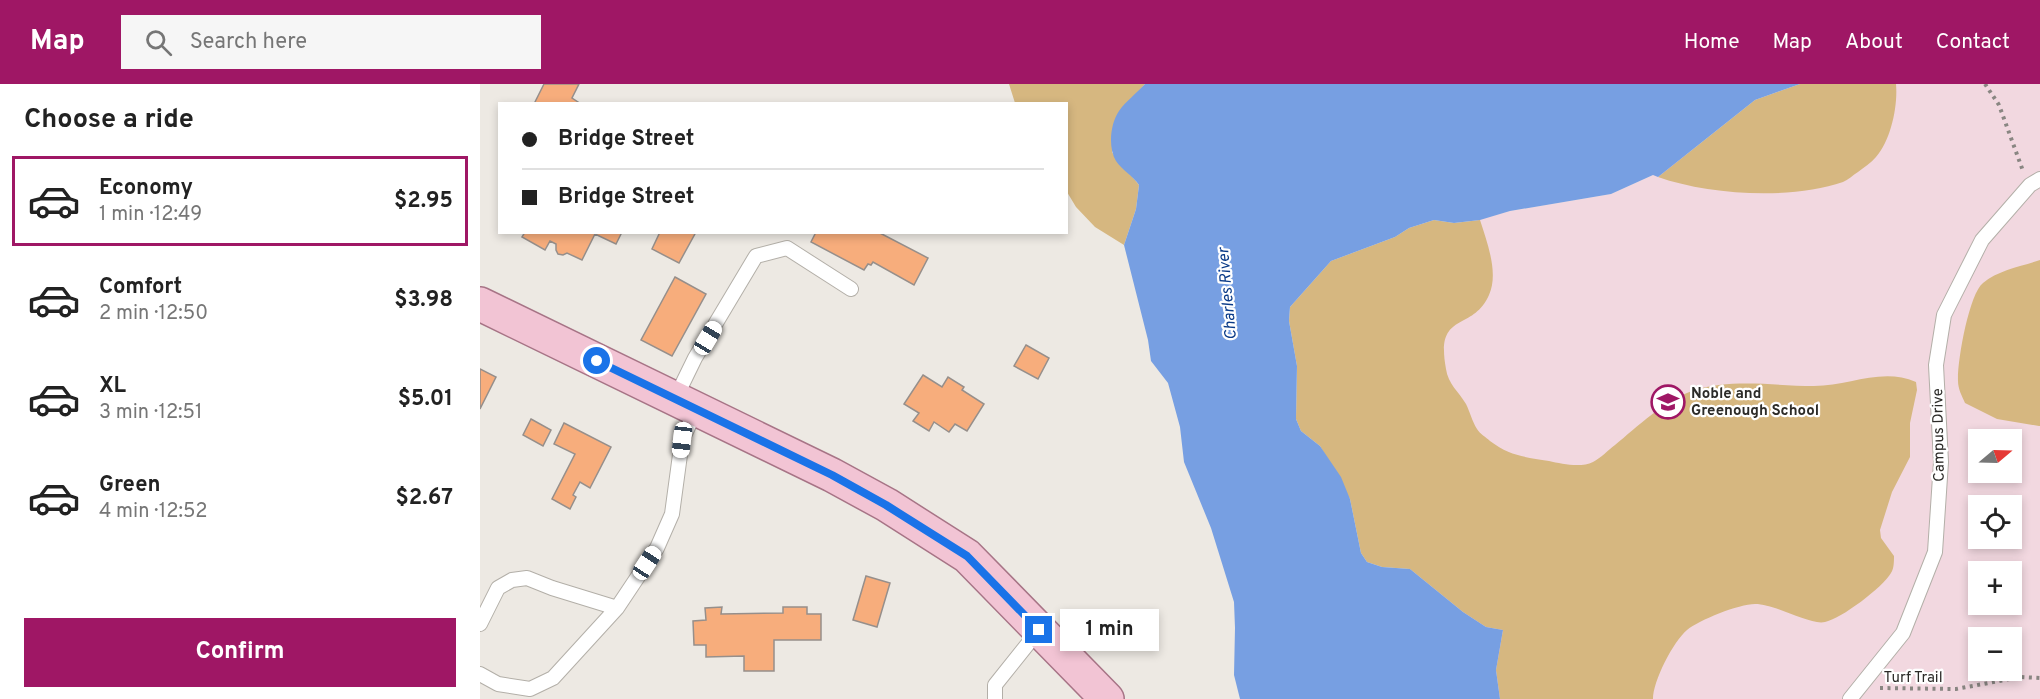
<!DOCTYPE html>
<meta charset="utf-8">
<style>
:root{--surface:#fff;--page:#f6f6f6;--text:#222;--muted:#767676;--line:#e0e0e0;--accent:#9f1765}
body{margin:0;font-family:Overpass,sans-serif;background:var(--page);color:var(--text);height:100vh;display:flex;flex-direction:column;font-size:22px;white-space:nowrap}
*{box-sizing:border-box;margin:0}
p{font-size:20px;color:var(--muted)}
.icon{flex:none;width:33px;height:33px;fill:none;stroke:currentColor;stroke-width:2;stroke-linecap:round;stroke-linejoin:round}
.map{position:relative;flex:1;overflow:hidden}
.details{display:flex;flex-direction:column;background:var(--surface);width:480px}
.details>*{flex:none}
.top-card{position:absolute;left:18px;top:18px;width:570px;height:132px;border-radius:0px;box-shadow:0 3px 9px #0003;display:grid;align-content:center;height:132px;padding:0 24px;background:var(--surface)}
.needle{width:39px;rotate:71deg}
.controls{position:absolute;left:1488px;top:345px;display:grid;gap:12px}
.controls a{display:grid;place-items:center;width:54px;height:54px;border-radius:0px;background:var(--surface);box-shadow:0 3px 9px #0003;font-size:30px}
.end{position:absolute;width:27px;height:27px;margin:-14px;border:8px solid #1a73e8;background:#fff;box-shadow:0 0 0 3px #fff}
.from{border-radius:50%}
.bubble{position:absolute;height:42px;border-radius:0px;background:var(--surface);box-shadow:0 3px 9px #0003;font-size:20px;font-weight:700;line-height:42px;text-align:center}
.car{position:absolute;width:18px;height:36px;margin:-18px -9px;border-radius:8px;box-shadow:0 0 4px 2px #0007;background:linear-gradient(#fff 24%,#345 0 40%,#fff 0 76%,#345 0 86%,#fff 0)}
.top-card b{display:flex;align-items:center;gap:21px;height:57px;font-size:22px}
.top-card b+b{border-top:2px solid var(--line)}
.top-card i{width:15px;height:15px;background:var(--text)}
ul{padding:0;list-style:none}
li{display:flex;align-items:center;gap:18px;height:90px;margin:0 12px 9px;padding:0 12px;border:3px solid transparent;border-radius:0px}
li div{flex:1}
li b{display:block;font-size:22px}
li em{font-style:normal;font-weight:700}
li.on{border-color:var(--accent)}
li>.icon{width:54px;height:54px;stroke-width:1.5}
h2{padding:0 24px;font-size:27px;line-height:72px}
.primary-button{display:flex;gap:12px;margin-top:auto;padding:12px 24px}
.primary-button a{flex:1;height:69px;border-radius:0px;background:var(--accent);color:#fff;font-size:24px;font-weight:700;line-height:69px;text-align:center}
header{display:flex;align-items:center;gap:36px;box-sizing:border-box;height:84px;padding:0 30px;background:var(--accent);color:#fff}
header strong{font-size:28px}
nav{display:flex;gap:33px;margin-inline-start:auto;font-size:21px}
.search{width:420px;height:54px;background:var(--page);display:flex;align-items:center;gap:15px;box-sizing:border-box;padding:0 21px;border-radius:0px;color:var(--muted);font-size:22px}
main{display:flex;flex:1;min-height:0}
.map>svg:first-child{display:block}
.education{fill:#f2d8e0;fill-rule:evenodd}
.green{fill:#d6b780}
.water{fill:#779fe2}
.building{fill:#f7ad7c;stroke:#968f8b;stroke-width:1.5}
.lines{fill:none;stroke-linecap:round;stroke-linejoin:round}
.lane-casing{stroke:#b3afa8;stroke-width:16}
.primary-casing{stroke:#a77486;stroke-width:36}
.path{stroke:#898682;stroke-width:4;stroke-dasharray:3 4.5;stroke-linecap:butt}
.lane{stroke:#fff;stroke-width:14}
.primary{stroke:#f2c4d4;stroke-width:33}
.route{stroke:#1a73e8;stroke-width:8}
.labels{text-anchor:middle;stroke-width:4.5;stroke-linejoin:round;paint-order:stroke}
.poi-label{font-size:15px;font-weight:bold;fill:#2c2b28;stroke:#fff;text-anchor:start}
.street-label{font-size:15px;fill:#2c2b28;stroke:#fff}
.water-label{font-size:16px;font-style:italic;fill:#0b3b88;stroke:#fff}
</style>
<header>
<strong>Map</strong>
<div class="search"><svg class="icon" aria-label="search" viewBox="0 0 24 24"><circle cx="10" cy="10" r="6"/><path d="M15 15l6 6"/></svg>Search here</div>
<nav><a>Home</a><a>Map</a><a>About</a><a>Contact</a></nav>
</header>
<main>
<section class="details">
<h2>Choose a ride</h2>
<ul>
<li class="on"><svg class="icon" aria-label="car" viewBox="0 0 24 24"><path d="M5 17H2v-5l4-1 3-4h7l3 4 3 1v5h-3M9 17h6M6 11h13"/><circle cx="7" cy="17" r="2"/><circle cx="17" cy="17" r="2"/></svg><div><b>Economy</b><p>1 min · 12:49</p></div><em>$2.95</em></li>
<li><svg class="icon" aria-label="car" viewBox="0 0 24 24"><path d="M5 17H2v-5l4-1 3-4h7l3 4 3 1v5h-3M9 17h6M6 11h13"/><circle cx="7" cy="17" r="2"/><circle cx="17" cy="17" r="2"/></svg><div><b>Comfort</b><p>2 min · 12:50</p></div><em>$3.98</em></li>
<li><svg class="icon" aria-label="car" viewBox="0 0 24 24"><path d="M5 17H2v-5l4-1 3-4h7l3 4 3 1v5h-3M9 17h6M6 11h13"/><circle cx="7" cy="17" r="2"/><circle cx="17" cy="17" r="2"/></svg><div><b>XL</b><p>3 min · 12:51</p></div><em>$5.01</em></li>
<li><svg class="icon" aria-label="car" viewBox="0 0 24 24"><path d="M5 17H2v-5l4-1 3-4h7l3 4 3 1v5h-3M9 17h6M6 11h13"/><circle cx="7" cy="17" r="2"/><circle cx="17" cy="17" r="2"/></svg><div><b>Green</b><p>4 min · 12:52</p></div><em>$2.67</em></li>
</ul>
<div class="primary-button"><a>Confirm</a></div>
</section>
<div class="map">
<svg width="1560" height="615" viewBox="0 0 1560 615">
<rect width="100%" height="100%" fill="#ede9e3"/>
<!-- education -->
<path class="education" d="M 1320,0 L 1560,0 L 1560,615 L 1020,615 L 1016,586 L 983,528 L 930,485 L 851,177 L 1030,127 L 1131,110 L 1173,91 ZM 1498,356 L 1532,356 L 1532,388 L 1498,388 ZM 1498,422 L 1532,422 L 1532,454 L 1498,454 ZM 1498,488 L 1532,488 L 1532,520 L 1498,520 ZM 1498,554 L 1532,554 L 1532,586 L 1498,586 Z"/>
<!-- green -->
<path class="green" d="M 529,0 L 665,0 L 658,8 L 632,68 C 639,81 650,89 659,101 L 656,125 L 644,161 L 615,143 L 596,123 L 587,108 L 586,20 L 535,19 Z
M 1320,0 L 1416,0 C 1418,22 1411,56 1396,73 C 1391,79 1384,83 1378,88 C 1373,91 1368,96 1363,98 C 1311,116 1229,111 1178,93 L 1275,16 Z
M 954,136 L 974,139 L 1000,136 C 1007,158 1019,189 1009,211 C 992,249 955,226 966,285 C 968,300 979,308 986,320 C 990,328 992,337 997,345 C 1000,350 1006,353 1010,357 C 1030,372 1045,373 1069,377 C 1082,380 1101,384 1113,378 C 1121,374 1128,366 1135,361 C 1157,343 1185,316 1212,307 C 1251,294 1295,302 1334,302 C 1369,302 1402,283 1436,298 L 1437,306 L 1430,339 L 1430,373 L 1412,408 L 1400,446 L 1401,454 L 1414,472 C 1414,477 1414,485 1411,489 C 1403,503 1361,535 1345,538 C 1331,542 1296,520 1275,520 C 1259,520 1219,536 1207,546 C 1193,558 1173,597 1173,615 L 1020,615 L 1016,586 L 1023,546 L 1006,543 L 983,528 L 930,485 L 902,483 L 887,478 L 881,469 L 870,415 L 840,362 L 821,347 L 816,335 L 817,282 L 809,237 L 810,223 L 851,177 L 915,153 L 929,144 Z
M 1560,176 L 1560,342 L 1559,342 L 1517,335 L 1485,319 C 1482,312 1478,305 1478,297 C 1477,278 1489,210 1503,199 C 1518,186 1543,182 1560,176 Z"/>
<!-- water -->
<path class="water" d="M 665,0 L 1320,0 L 1275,16 L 1178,93 L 1173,91 L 1131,110 L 1030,127 L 1000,136 L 974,139 L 954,136 L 929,144 L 915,153 L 851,177 L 810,223 L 809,237 L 817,282 L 816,335 L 821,347 L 840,362 L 861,393 L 870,415 L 881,469 L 887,478 L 902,483 L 930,485 L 983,528 L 1006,543 L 1023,546 L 1016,586 L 1020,615 L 760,615 L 754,591 L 755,544 L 754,518 L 731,444 L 704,378 L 700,343 L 688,299 L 671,277 L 668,256 L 644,161 L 656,125 L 659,101 C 653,92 642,86 636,77 C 628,64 630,40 639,27 C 646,17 657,9 665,0 Z"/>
<!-- building -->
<path class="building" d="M 64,0 L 99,0 L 92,14 L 101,20 L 54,20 Z
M 45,148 L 142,148 L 136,160 L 115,150 L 102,176 L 87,169 L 83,171 L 78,170 L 76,166 L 76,160 L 70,157 L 65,166 L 42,153 Z
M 180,148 L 216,148 L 199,179 L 172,165 Z
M 398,148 L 448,174 L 434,201 L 393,178 L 391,181 L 388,180 L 384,186 L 331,158 L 335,150 L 332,148 Z
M 195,193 L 226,210 L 192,272 L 161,256 Z
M 546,261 L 569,274 L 558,295 L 534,282 Z
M 0,285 L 16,293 L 0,325 Z
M 443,291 L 462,303 L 468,293 L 484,303 L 482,306 L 504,320 L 487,347 L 475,340 L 469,348 L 454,338 L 449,347 L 433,337 L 439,329 L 424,320 Z
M 51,335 L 71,346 L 63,362 L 43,351 Z
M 84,339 L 131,363 L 110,404 L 100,398 L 93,411 L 96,413 L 90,425 L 72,415 L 95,370 L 74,360 Z
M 386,492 L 410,499 L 397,543 L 373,536 Z
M 242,523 L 241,530 L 303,529 L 303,523 L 327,523 L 327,530 L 341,530 L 341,556 L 294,556 L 294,587 L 264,587 L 264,572 L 226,573 L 226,561 L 214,561 L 213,537 L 226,536 L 225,524 Z"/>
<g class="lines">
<defs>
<path id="lane" d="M 195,315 L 215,274 L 276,172 L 307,164 L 371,205
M 0,540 L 18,504 L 32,496 L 47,494 L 72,504 L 137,524
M 0,590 L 18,600 L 50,605 L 73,594 L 137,524 L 177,464 L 192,430 L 202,356 L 216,326
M 515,615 L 515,601 L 559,546
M 1370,615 L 1423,549 L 1455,468 L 1461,378 L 1456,281 L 1464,231 L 1502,156 L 1550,101 L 1560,95"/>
<path id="primary" d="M 0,220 L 352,391 L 407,421 L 487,472 L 627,615"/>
</defs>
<!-- lane casing -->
<use href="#lane" class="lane-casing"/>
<!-- primary casing -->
<use href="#primary" class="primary-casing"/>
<!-- path -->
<path class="path" d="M 1505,0 L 1519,21 L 1543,87
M 1400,604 L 1476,605 L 1541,593 L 1560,594"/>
<!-- lane -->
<use href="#lane" class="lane"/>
<!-- primary -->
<use href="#primary" class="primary"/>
</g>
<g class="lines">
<!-- route -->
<path class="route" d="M 117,277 L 352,391 L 406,421 L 487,472 L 559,546"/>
</g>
<!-- icons -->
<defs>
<symbol id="school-ring" viewBox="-11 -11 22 22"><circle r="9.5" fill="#fff" stroke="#9f1765" stroke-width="1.5"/><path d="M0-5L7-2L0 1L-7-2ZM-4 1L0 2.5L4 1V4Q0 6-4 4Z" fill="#9f1765"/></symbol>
</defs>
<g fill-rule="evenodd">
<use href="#school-ring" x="1169" y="299" width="38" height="38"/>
</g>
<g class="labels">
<!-- poi labels -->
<g class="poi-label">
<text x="1211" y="314">Noble and<tspan x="1211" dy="17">Greenough School</tspan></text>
</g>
<!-- street labels -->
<g class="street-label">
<text transform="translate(1458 351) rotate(-91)" y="5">Campus Drive</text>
<text x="1433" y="598">Turf Trail</text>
</g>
<!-- water labels -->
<g class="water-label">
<text transform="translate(746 210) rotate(-95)" y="6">Charles River</text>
</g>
</g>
</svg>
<div class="controls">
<a><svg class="needle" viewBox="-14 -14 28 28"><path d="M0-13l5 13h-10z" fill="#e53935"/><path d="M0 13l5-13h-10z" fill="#767676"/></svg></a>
<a><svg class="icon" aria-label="locate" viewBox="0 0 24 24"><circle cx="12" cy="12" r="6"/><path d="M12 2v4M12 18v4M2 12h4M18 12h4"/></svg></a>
<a>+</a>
<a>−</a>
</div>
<i class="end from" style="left:117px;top:277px"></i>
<i class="end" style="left:559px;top:546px"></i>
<div class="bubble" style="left:580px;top:525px;width:99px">1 min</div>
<i class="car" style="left:228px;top:254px;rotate:31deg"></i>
<i class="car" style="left:202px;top:356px;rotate:187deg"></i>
<i class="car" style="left:167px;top:479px;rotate:33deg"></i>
<div class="top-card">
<b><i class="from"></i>Bridge Street</b>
<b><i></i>Bridge Street</b>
</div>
</div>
</main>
